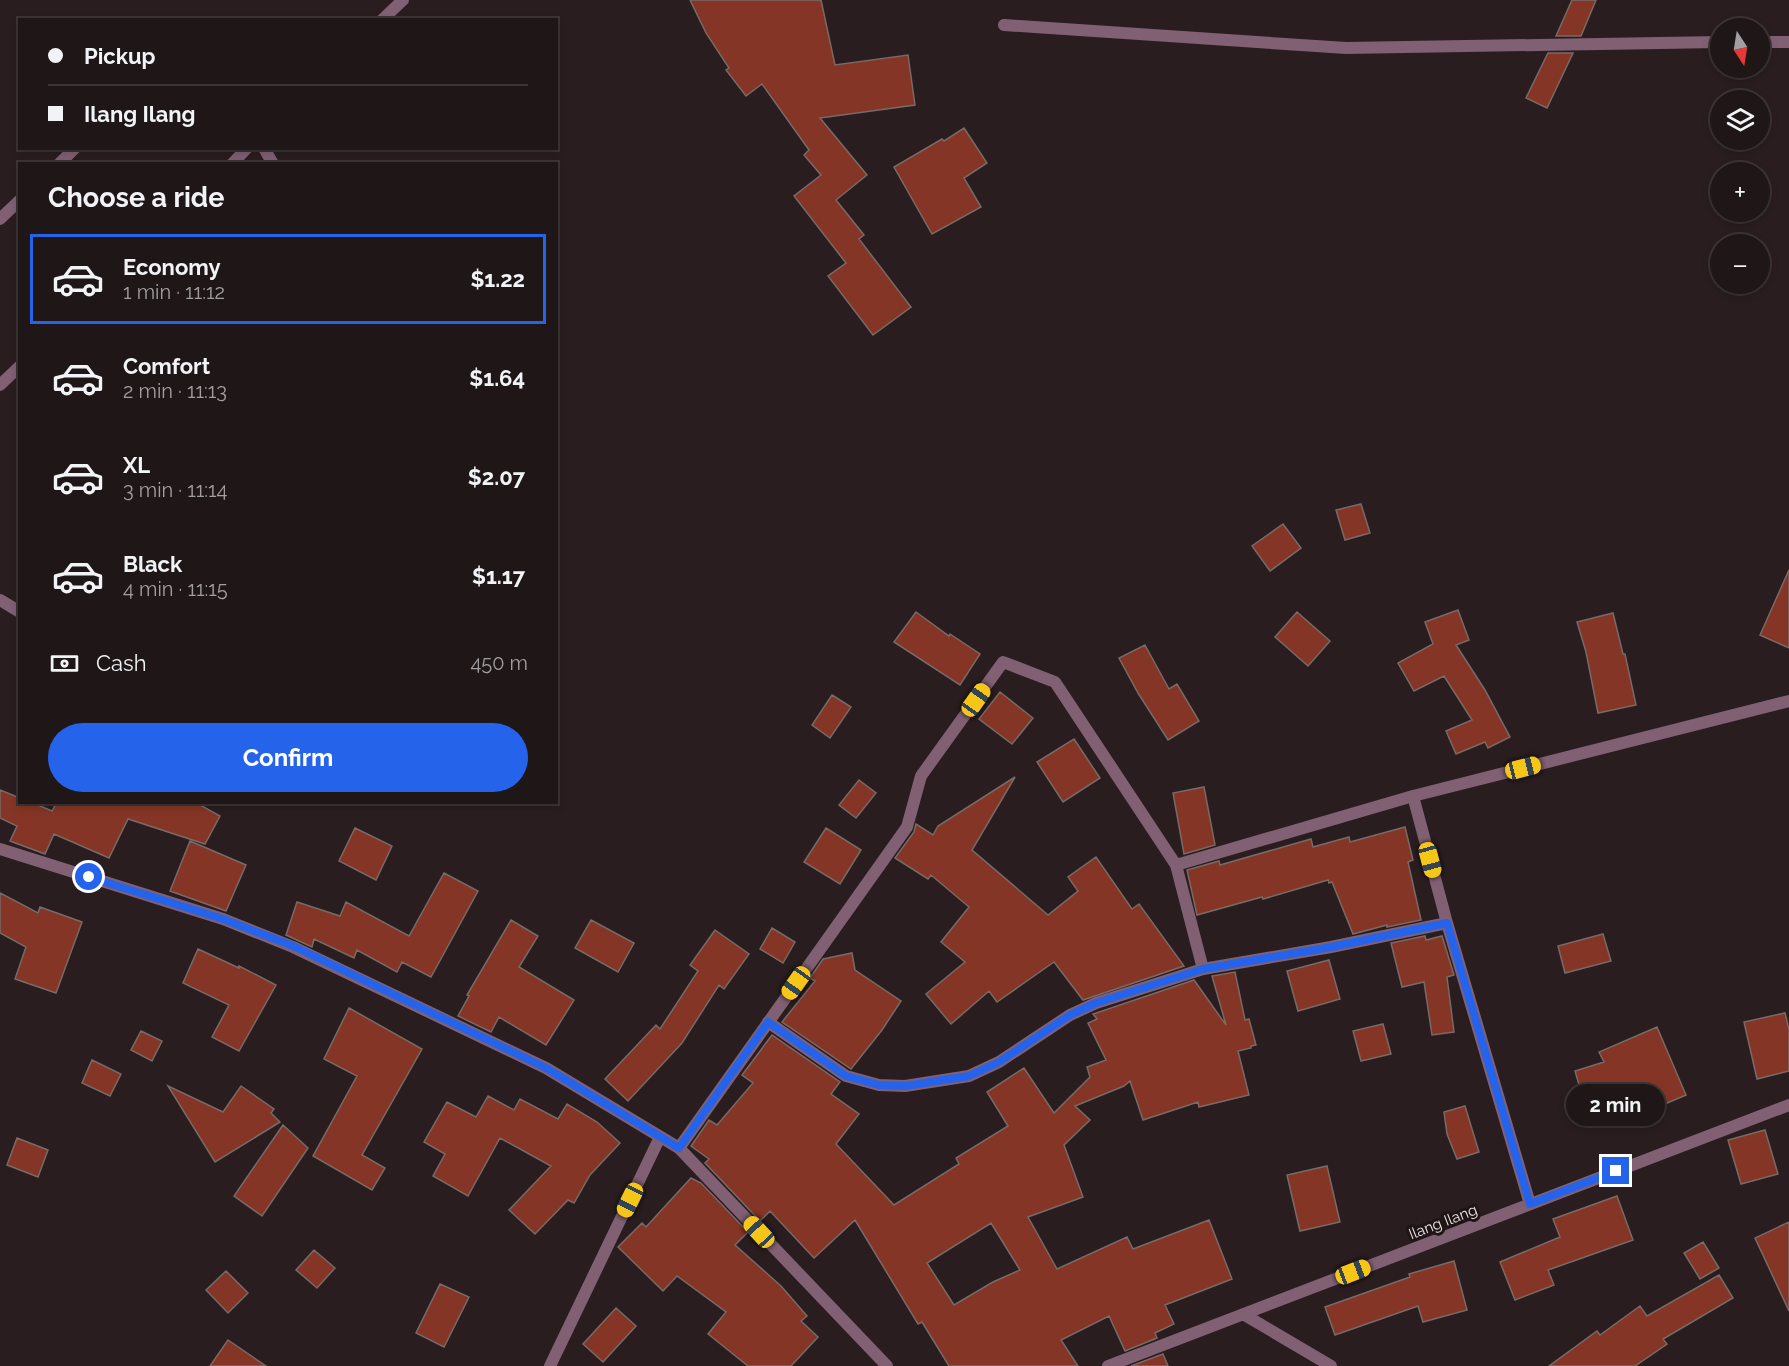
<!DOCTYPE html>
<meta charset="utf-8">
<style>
:root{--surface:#1f1617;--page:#271f20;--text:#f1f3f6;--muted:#a19fa1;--line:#3c3536;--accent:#2563eb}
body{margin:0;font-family:Raleway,sans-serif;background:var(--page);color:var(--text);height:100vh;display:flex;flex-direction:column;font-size:22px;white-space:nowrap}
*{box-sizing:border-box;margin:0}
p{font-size:20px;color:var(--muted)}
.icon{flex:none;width:33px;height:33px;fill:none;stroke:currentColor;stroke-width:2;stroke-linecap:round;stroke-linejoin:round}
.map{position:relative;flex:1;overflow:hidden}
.drawer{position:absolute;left:18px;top:162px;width:540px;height:642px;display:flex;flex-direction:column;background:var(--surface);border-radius:0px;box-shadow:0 3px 9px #0003,0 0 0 2px var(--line)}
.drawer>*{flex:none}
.hud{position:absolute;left:18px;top:18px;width:540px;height:132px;border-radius:0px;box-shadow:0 3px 9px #0003,0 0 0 2px var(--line);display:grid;align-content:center;height:132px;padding:0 30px;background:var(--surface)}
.needle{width:39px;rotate:168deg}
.fabs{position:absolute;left:1710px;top:18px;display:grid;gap:12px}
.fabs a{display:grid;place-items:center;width:60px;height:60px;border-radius:50%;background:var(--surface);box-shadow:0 3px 9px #0003,0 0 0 2px var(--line);font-size:30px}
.end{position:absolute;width:27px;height:27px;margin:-14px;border:8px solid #2563eb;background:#fff;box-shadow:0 0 0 3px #fff}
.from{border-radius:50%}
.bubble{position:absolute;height:42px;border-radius:21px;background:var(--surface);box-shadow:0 3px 9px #0003,0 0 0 2px var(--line);font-size:20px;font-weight:700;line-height:42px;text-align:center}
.car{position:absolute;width:18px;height:36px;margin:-18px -9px;border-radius:8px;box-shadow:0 0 4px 2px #0007;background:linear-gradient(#f5c518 24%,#345 0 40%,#f5c518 0 76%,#345 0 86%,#f5c518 0)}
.hud b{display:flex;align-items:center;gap:21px;height:57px;font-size:22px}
.hud b+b{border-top:2px solid var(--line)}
.hud i{width:15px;height:15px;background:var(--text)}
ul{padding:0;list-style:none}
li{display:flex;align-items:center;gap:18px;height:90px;margin:0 12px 9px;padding:0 18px;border:3px solid transparent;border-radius:0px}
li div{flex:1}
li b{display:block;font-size:22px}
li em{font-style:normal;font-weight:700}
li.selected{border-color:var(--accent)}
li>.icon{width:54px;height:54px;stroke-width:1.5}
h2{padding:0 30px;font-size:27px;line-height:72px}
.pay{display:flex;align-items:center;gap:15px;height:66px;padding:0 30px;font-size:22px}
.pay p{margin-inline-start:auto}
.button{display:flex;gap:12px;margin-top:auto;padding:12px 30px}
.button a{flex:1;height:69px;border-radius:36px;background:var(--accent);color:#fff;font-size:24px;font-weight:700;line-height:69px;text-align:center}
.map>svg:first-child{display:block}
.building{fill:#853525;stroke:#786a67;stroke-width:1.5;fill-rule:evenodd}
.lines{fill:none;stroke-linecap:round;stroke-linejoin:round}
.street{stroke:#816074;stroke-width:12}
.route{stroke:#2563eb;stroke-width:8}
.labels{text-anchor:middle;stroke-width:6;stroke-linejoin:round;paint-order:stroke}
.street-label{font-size:15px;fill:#ede5e6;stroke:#1f1416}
</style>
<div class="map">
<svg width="1789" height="1366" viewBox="0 0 1789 1366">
<rect width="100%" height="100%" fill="#291d1f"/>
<!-- building -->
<path class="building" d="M 690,0 L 821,0 L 835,65 L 908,55 L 915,105 L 820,118 L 867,175 L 836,200 L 864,235 L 859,239 L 911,307 L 873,335 L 828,276 L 846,263 L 794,196 L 821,175 L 804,155 L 809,150 L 762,84 L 746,96 L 726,70 L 729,68 L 706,33 Z
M 1572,0 L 1596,0 L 1581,36 L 1556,36 Z
M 1548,53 L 1573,53 L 1547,108 L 1526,98 Z
M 964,128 L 987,163 L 964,178 L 981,207 L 932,234 L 894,167 L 942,139 L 944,141 Z
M 1361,504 L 1370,533 L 1345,540 L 1336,510 Z
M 1283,524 L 1301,548 L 1270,571 L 1252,546 Z
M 1789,570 L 1789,648 L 1760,635 Z
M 1458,610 L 1469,640 L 1456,645 L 1485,690 L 1510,737 L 1488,748 L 1485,742 L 1456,754 L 1446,731 L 1472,720 L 1444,676 L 1414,691 L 1398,663 L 1433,644 L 1425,622 Z
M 916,612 L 949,636 L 950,634 L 980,654 L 960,685 L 894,642 Z
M 1297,612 L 1330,641 L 1308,666 L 1275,637 Z
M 1613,613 L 1623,654 L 1625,654 L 1636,705 L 1598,713 L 1586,652 L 1577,622 Z
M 1145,645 L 1169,689 L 1177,684 L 1199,721 L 1168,740 L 1138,693 L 1119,658 Z
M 1000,692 L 1033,718 L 1012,744 L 979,719 Z
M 832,695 L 851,707 L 830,738 L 812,725 Z
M 1074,739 L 1100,778 L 1063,802 L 1037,762 Z
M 1015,777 L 972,850 L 1048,915 L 1078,891 L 1068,877 L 1096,857 L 1132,909 L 1139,904 L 1184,966 L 1083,1000 L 1054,962 L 997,1002 L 989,991 L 951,1024 L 926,994 L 965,962 L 941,942 L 969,907 L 931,875 L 928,879 L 895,858 L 914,832 L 916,824 L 933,835 L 938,826 Z
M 859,780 L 876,793 L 856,818 L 839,805 Z
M 1204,787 L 1215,845 L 1184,854 L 1173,793 Z
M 0,790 L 20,798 L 20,802 L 31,802 L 52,811 L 57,802 L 195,802 L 220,816 L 205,844 L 128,819 L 109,858 L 54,834 L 45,854 L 10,841 L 17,826 L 0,818 Z
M 1405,827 L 1413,860 L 1408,862 L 1421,920 L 1387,927 L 1387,925 L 1353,934 L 1332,882 L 1329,883 L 1328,880 L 1263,899 L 1262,897 L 1197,915 L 1187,870 L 1219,861 L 1220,865 L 1311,839 L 1313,847 L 1349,837 L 1350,842 Z
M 355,828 L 392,846 L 376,880 L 339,861 Z
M 826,828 L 861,850 L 840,884 L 804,862 Z
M 190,841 L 246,865 L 226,911 L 170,891 Z
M 444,873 L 478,891 L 431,977 L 402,962 L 397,972 L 357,950 L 354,958 L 314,939 L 312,947 L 286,935 L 297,902 L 340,916 L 346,902 L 409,936 Z
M 0,893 L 38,913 L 40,907 L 82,922 L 56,993 L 15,979 L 26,947 L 0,933 Z
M 511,920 L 538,936 L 519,967 L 574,1000 L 546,1045 L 499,1017 L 491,1032 L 458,1016 L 469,996 L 467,995 Z
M 591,920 L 634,943 L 618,972 L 575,948 Z
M 772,928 L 795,942 L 783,963 L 760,949 Z
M 715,930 L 749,954 L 724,989 L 719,985 L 682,1043 L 628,1101 L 605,1079 L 656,1025 L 660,1029 L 698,971 L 690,965 Z
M 1603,934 L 1611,961 L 1565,973 L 1558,946 Z
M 1425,936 L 1426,940 L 1442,936 L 1454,975 L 1447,977 L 1454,1032 L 1432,1035 L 1424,982 L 1402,987 L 1391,943 Z
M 198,949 L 239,968 L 239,966 L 276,985 L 239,1051 L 212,1037 L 229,1005 L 183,983 Z
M 852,953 L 855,970 L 901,1001 L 882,1030 L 851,1069 L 782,1022 L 815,981 L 810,978 L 823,959 Z
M 1329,960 L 1340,999 L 1298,1011 L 1287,971 Z
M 1235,972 L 1245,1020 L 1249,1019 L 1256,1045 L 1251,1046 L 1251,1048 L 1238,1051 L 1249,1095 L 1199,1107 L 1198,1102 L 1143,1120 L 1130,1081 L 1124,1086 L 1075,1106 L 1090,1120 L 1064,1145 L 1083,1197 L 1028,1217 L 1057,1269 L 1127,1237 L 1133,1249 L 1209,1220 L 1232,1279 L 1165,1305 L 1174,1324 L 1155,1333 L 1157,1338 L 1125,1351 L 1109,1316 L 1061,1340 L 1078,1366 L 949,1366 L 922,1322 L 918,1324 L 855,1220 L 814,1258 L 770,1211 L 760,1221 L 705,1163 L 709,1159 L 691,1146 L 709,1120 L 717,1125 L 753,1083 L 742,1075 L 772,1035 L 840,1082 L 831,1094 L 859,1114 L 836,1144 L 894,1205 L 959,1164 L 956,1158 L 1008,1126 L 987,1092 L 1024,1068 L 1054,1113 L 1090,1077 L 1087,1067 L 1106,1060 L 1088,1023 L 1097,1019 L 1093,1014 L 1194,980 L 1226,1025 L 1212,976 ZM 991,1223 L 1020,1270 L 993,1282 L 954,1305 L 927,1263 Z
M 349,1008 L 422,1049 L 362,1155 L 385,1168 L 372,1190 L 313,1156 L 357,1076 L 324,1059 Z
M 1785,1013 L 1789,1029 L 1789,1071 L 1757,1079 L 1744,1022 Z
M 1383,1024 L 1391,1054 L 1361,1061 L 1353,1031 Z
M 1657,1027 L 1686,1095 L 1627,1120 L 1618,1100 L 1586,1109 L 1575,1071 L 1604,1062 L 1599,1052 Z
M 141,1031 L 162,1041 L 152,1061 L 131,1050 Z
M 92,1060 L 121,1074 L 110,1096 L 82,1083 Z
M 168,1086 L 223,1112 L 241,1086 L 274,1109 L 271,1113 L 280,1122 L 215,1162 Z
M 488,1096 L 514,1110 L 520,1099 L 558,1119 L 567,1104 L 597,1122 L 620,1143 L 590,1175 L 574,1203 L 568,1200 L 535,1234 L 509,1210 L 551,1166 L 500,1138 L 468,1196 L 433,1176 L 445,1154 L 424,1142 L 447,1102 L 476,1117 Z
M 1465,1106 L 1479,1152 L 1457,1159 L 1447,1134 L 1444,1112 Z
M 283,1125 L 308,1148 L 262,1216 L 234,1196 Z
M 1765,1130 L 1778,1174 L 1741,1184 L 1728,1140 Z
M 17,1138 L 48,1150 L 38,1177 L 7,1165 Z
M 1327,1166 L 1340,1222 L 1300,1231 L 1287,1175 Z
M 691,1178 L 701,1183 L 748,1232 L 735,1245 L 781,1286 L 807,1316 L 801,1321 L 818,1337 L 791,1366 L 748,1366 L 708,1334 L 726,1312 L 677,1276 L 663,1291 L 618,1247 L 642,1223 L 646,1227 Z
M 1617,1196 L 1633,1240 L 1548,1270 L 1554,1285 L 1515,1300 L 1500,1262 L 1560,1237 L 1553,1219 Z
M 1789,1222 L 1789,1311 L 1755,1238 Z
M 1703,1242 L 1719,1268 L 1700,1279 L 1684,1253 Z
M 314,1250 L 335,1268 L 317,1288 L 296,1270 Z
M 1454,1261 L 1467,1310 L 1423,1322 L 1418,1306 L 1335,1335 L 1325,1307 L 1410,1277 L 1409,1274 Z
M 226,1271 L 248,1293 L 228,1313 L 206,1290 Z
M 1719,1275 L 1733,1298 L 1663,1339 L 1667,1344 L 1635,1366 L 1549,1366 L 1597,1331 L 1600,1335 L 1640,1306 L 1647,1316 Z
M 440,1284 L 469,1297 L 444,1347 L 416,1333 Z
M 616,1308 L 636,1326 L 603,1362 L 583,1344 Z
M 228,1340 L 266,1366 L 210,1366 Z
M 1163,1354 L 1168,1366 L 1131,1366 Z"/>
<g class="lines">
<!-- street -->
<path class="street" d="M 382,20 L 403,0
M 1004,25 L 1346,48 L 1720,42
M 1760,42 L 1789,42
M 264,148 L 273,164
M 59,164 L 75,148
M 232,164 L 247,148
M 0,219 L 20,200
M 0,385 L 20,366
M 0,600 L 20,612
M 1413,796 L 1447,923 L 1530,1204
M 0,849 L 223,919 L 293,947 L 546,1068 L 679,1148 L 887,1366
M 1176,865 L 1413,796 L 1789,701
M 768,1022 L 846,1076 L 879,1085 L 905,1086 L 969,1076 L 999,1062 L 1070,1015 L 1096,1003 L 1203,969
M 679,1148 L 907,827 L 921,776 L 1003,662 L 1055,682 L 1176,865 L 1203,969 L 1331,947 L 1447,923
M 1243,1314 L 1331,1366
M 550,1366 L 660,1137
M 1108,1366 L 1789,1105"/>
</g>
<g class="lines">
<!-- route -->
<path class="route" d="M 89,877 L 223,919 L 293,946 L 546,1068 L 679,1148 L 768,1022 L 846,1076 L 879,1085 L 905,1086 L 969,1076 L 999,1062 L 1070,1015 L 1096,1003 L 1203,969 L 1331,947 L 1447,923 L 1530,1204 L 1616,1171"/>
</g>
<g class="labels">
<!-- street labels -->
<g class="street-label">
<text transform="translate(1443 1222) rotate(-21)" y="5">Ilang Ilang</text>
</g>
</g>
</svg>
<div class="fabs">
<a><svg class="needle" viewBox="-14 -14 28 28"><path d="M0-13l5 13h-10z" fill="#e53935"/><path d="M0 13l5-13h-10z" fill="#a19fa1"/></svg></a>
<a><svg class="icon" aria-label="layers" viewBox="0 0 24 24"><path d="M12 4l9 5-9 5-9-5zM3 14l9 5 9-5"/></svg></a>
<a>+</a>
<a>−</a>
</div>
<i class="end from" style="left:89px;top:877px"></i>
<i class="end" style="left:1616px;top:1171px"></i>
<div class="bubble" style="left:1566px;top:1084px;width:99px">2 min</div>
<i class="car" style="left:976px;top:700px;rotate:35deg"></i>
<i class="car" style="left:1523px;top:768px;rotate:76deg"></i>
<i class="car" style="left:1430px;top:860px;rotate:165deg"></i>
<i class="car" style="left:796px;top:983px;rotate:215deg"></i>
<i class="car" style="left:630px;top:1200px;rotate:206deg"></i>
<i class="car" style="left:759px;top:1232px;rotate:317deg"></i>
<i class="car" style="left:1353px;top:1272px;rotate:69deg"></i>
<div class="hud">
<b><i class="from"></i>Pickup</b>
<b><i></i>Ilang Ilang</b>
</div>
<section class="drawer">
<h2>Choose a ride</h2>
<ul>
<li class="selected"><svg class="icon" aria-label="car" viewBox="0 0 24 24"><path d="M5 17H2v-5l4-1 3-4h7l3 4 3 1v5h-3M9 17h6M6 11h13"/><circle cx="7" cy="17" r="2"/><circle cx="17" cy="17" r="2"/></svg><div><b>Economy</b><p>1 min · 11:12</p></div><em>$1.22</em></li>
<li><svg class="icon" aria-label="car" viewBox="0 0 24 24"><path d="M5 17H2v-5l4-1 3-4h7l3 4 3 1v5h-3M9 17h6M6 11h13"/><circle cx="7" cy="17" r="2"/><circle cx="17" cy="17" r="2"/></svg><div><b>Comfort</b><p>2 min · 11:13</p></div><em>$1.64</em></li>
<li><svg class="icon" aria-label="car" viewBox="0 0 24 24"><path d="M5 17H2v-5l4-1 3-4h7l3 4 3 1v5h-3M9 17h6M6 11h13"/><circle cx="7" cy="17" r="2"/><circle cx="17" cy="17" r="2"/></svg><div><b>XL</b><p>3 min · 11:14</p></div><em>$2.07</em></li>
<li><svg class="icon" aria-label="car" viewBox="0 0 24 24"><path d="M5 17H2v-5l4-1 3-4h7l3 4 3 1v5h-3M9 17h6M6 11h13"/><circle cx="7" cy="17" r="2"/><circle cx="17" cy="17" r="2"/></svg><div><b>Black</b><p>4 min · 11:15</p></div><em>$1.17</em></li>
</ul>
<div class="pay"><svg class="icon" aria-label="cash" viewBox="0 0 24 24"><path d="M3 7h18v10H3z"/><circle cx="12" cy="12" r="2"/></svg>Cash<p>450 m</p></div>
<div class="button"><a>Confirm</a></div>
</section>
</div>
